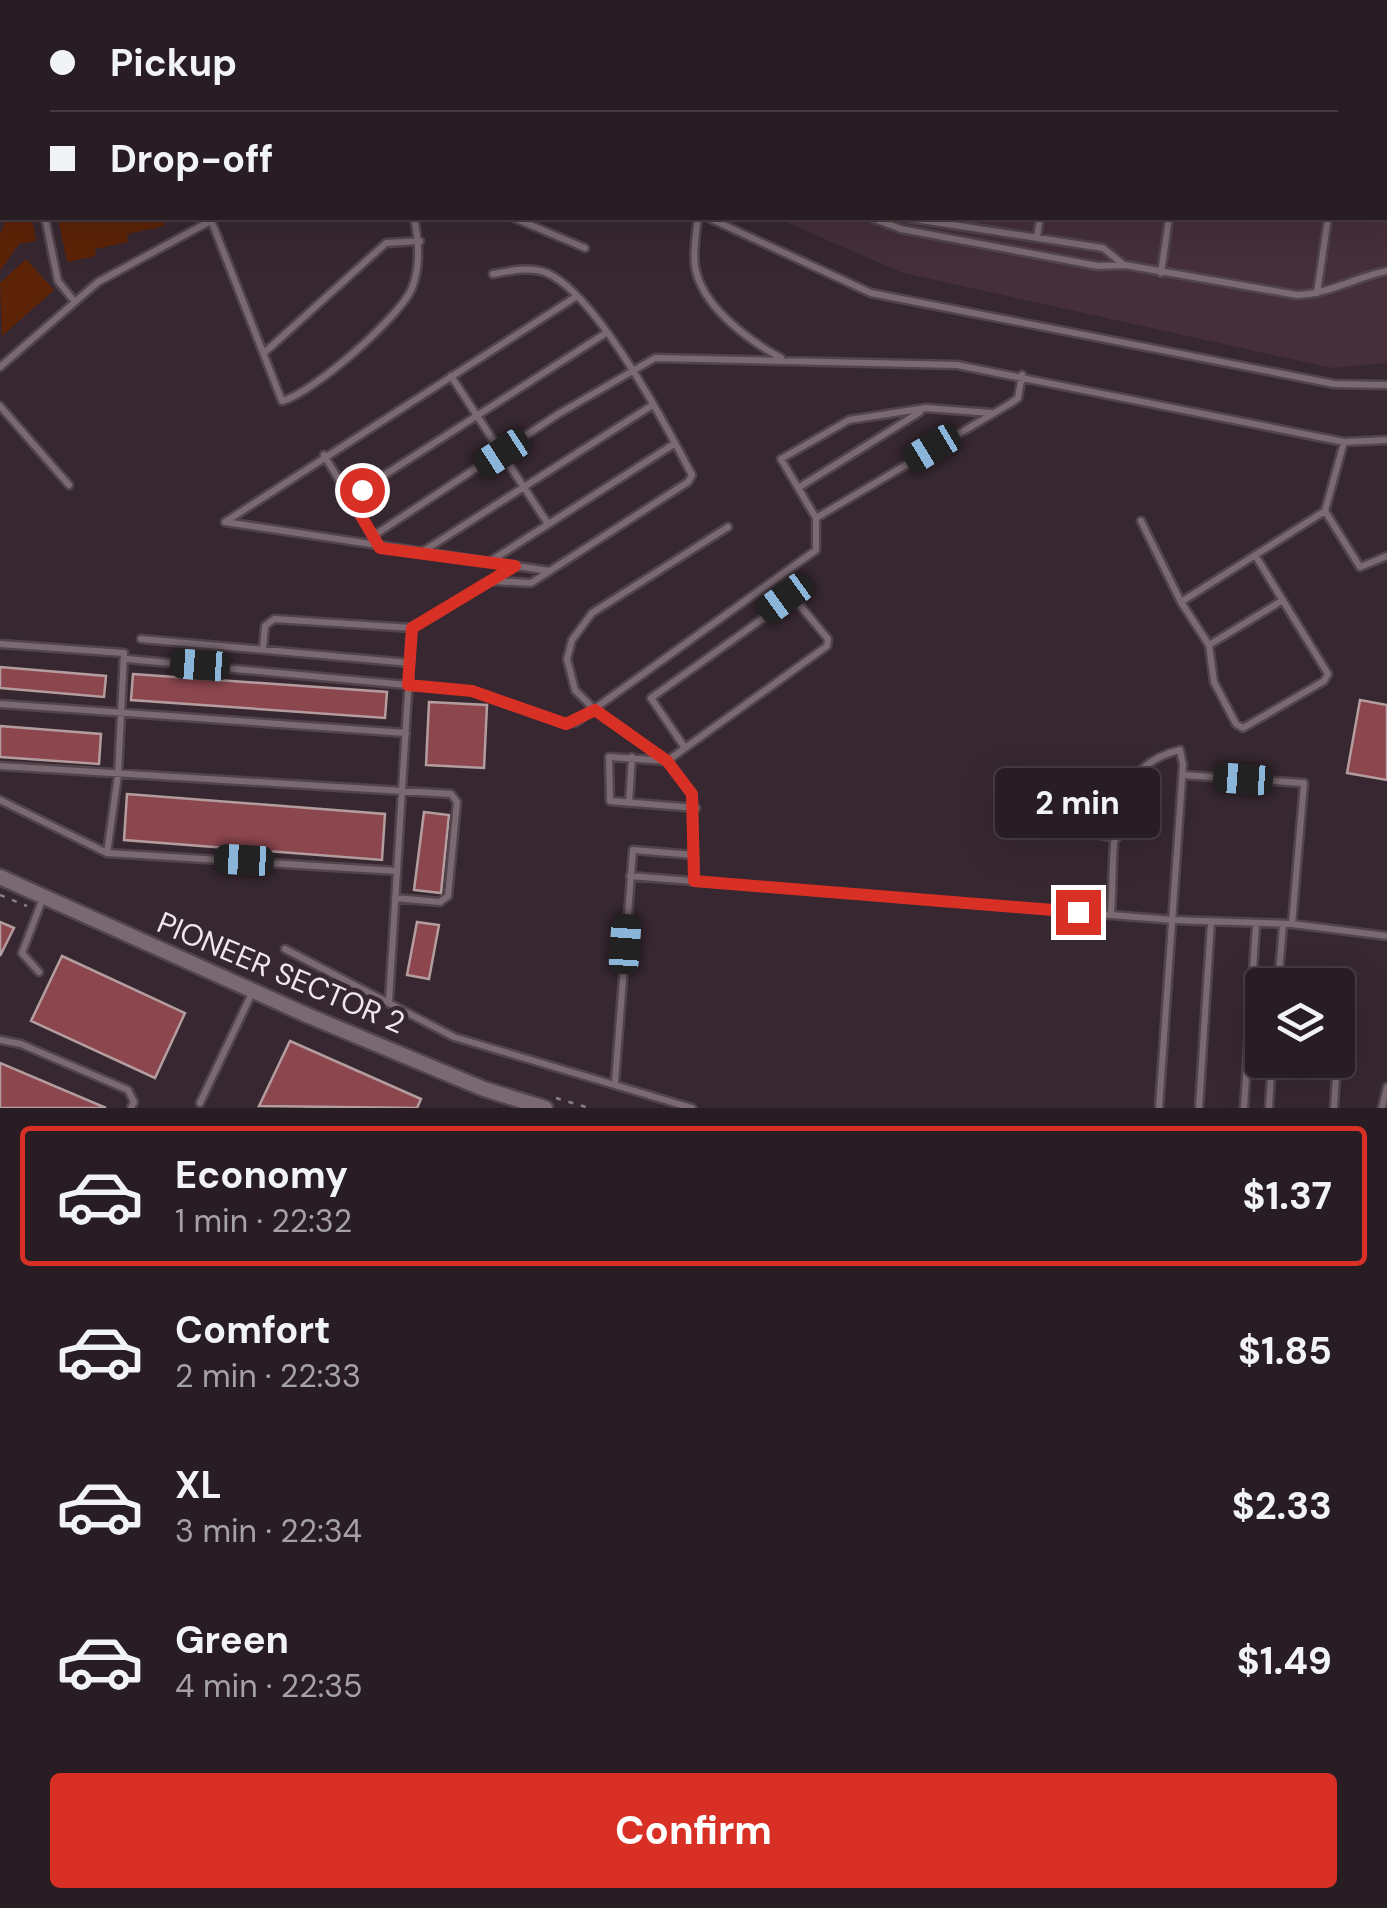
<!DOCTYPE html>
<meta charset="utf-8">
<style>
:root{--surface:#291d24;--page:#352a31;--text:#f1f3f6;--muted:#a5a2a6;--line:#453b41;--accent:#d93025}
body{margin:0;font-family:"DM Sans",sans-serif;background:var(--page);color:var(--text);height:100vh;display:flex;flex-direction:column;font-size:38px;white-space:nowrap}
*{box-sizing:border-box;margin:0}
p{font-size:32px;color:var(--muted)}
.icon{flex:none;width:55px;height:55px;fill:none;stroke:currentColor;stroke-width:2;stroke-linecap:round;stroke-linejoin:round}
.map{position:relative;height:1108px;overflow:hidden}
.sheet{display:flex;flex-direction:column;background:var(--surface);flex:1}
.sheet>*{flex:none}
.top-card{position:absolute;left:0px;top:0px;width:1388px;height:220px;box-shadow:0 10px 40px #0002,0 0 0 2px var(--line);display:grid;align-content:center;height:220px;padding:0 50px;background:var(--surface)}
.controls{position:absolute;left:1245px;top:968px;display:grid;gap:20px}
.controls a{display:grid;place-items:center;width:110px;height:110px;border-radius:10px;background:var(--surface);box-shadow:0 10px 40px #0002,0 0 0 2px var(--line);font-size:50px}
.end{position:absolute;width:45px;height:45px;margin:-22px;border:12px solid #d93025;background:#fff;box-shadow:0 0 0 5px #fff}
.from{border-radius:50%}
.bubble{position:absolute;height:70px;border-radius:10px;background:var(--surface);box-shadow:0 10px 40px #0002,0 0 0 2px var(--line);font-size:32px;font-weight:700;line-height:70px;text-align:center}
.car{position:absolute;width:30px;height:60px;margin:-30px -15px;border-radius:12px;box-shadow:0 0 8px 2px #0007;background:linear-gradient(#222 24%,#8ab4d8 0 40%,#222 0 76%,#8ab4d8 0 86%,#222 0)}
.top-card b{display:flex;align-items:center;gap:35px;height:95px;font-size:38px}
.top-card b+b{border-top:2px solid var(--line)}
.top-card i{width:25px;height:25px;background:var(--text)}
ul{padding:18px 0 0;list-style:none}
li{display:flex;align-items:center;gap:30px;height:140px;margin:0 20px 15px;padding:0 30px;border:5px solid transparent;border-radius:10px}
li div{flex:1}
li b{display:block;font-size:38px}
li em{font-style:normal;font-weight:700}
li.on{border-color:var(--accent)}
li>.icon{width:90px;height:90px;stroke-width:1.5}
.primary-button{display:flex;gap:20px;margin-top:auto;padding:20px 50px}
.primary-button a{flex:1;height:115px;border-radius:10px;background:var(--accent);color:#fff;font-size:40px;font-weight:700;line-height:115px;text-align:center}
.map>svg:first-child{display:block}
.built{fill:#442f3b}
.green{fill:#5c2307}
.building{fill:#8c464e;stroke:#b39d9e;stroke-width:2.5}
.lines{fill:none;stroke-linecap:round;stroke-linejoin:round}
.lane-casing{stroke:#51444b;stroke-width:11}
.street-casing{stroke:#51444b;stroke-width:19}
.path{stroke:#8b7e85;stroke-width:2.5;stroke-dasharray:5 8;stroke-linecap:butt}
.lane{stroke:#7b6972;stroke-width:6}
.street{stroke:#7b6972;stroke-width:14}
.route{stroke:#d93025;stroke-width:12}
.labels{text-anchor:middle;stroke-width:9;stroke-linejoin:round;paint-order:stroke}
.street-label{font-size:30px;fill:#f2e7ed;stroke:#372730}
</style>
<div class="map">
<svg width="1387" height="1108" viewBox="0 0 1387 1108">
<rect width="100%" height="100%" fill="#372730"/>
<!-- built -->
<path class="built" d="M 766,0 L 1387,0 L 1387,363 L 1332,368 L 903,273 L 776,218 L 1385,218 L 1385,2 Z"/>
<!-- green -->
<path class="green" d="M 0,44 L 2,57 L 0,216 Z
M 7,218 L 32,218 L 36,241 L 19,244 L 0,271 L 0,235 Z
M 58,218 L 162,218 L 164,226 L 127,234 L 128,242 L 95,249 L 96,256 L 67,262 Z
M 26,259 L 54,290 L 2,336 L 0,283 Z"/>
<!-- building -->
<path class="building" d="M 0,667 L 106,676 L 104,697 L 0,688 Z
M 133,674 L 387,692 L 385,718 L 131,700 Z
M 1360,700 L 1387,705 L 1387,780 L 1347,773 Z
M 429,702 L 487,705 L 484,768 L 426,765 Z
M 0,726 L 101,734 L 99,764 L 0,757 Z
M 127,794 L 385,814 L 382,860 L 124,840 Z
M 424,812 L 449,815 L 441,893 L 414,890 Z
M 0,922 L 14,928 L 0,956 Z
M 417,922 L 439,925 L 429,979 L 407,975 Z
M 62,956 L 185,1013 L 155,1078 L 31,1021 Z
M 290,1041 L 421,1099 L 417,1108 L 259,1106 Z
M 0,1063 L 106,1108 L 0,1108 Z"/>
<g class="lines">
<defs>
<path id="lane" d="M 262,0 L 262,2
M 319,0 L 319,2
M 355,0 L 355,2
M 398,0 L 399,2
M 498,2 L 511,0
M 705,2 L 705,0
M 745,2 L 746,0
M 1071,2 L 1071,0
M 1201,2 L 1201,0
M 1359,2 L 1359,0
M 45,218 L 58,281 L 74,301
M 514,218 L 585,248
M 698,218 C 696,233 693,250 695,266 C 701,306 748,340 781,358
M 709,218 L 871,293 L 1334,384 L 1387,385
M 872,218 L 901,229 L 1098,266 L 1125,265 L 1297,295 C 1329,294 1356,277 1387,271
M 908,218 L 1103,248 L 1123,264
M 211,220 L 282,401 C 313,393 400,317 412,288 C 421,265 419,241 414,218
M 1037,237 L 1040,218
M 1161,273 L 1169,218
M 1317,293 L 1328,218
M 264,353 L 386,243 L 420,241
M 0,367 L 98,282 L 216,218
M 451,376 L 548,524
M 0,406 L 69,485
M 324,455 L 374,538
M 798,488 L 920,412
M 350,497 L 606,333
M 1325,511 L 1360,567 L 1387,556
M 816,518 L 1011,403 L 1018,398 L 1022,375
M 1141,521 L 1181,602 L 1209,645 L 1214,682 L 1236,724 L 1243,728 L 1324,681 L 1328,674 L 1255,555
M 373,536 L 560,413 L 655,358 L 957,365 L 1344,442 L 1387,440
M 422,552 L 651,406
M 489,562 L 674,444
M 550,571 L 225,522 L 577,296
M 492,581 L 531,583 L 688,482 L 692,475 C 666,425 597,295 547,273 C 530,266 510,271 493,274
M 1181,602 L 1325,511 L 1344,442
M 141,639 L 410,663
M 0,644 L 124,653 L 118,775 L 107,853
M 1209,645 L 1283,600
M 263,649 L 265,626 L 274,619 L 412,628 L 514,567
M 127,659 L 472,691 L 566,724 L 576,722 L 816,550 L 816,518 L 781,459 L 849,420 L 926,408 L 991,413
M 0,704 L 406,733
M 685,748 L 651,698 L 793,597 L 828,639 L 827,646 L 667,761 L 609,757 L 610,801 L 696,808
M 0,766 L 451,794 L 457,802 L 448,896 L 440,902 L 395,898
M 1183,775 L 1304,783 L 1292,924
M 0,800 L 107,853 L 397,871
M 629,803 L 632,757
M 1117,838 L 1090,833 L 1093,793 L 1121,792
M 630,876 L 1173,920 L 1292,924 L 1387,936
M 695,881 L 692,794 L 667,761 L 595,710 L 575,690 L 567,659 L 572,640 L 592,613 L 728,527
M 1111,913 C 1116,849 1102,768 1180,750 L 1183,765 L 1159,1108
M 285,949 L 454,1037 L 692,1108
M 39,972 L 22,953 L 43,898
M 1278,985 L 1283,925
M 1338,995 L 1342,995 L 1338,1060
M 389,1001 L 412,628
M 0,1040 L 21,1044 L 128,1090 L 134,1102 L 131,1108
M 615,1082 L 633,850 L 694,855
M 200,1103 L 253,991
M 1199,1108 L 1211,922
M 1244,1108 L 1256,925
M 1269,1108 L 1272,1060
M 1334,1108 L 1337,1060
M 1382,1108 L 1387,1087"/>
<path id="street" d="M 0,877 L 309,1016 L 484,1089 L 545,1108"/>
</defs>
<!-- lane casing -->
<use href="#lane" class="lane-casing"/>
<!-- street casing -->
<use href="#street" class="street-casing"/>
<!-- path -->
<path class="path" d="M 0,895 L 27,906
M 556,1098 L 589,1108"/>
<!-- lane -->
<use href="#lane" class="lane"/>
<!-- street -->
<use href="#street" class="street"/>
</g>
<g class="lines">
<!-- route -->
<path class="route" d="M 362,490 L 350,497 L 380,548 L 515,566 L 412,628 L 408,685 L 472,691 L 566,724 L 595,710 L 667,761 L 692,794 L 694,881 L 1078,912"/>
</g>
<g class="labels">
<!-- street labels -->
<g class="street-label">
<text transform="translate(281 973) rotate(23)" y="10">PIONEER SECTOR 2</text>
</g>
</g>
</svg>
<div class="controls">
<a><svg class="icon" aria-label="layers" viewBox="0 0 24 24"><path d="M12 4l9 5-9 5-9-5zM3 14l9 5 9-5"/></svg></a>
</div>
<i class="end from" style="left:362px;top:490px"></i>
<i class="end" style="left:1078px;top:912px"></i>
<div class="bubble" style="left:995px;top:768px;width:165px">2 min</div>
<i class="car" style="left:932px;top:448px;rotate:239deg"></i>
<i class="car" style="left:502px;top:453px;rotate:237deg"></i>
<i class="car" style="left:785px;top:598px;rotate:234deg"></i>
<i class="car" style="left:200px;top:665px;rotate:274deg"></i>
<i class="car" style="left:1243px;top:779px;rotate:274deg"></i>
<i class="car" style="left:244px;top:860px;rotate:273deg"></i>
<i class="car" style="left:625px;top:944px;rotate:4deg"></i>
<div class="top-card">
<b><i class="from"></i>Pickup</b>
<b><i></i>Drop-off</b>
</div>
</div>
<section class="sheet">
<ul>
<li class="on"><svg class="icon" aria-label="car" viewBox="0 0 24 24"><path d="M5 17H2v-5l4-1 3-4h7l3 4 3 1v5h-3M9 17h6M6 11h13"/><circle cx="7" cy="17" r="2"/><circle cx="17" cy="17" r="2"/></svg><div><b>Economy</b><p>1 min · 22:32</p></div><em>$1.37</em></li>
<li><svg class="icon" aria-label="car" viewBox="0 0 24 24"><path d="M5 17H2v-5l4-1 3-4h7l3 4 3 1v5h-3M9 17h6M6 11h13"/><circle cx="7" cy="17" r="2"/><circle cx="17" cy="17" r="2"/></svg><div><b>Comfort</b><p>2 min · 22:33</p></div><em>$1.85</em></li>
<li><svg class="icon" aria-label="car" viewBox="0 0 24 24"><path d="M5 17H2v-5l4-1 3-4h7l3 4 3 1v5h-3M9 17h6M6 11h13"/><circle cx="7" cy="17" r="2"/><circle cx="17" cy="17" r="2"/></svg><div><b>XL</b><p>3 min · 22:34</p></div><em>$2.33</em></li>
<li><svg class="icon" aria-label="car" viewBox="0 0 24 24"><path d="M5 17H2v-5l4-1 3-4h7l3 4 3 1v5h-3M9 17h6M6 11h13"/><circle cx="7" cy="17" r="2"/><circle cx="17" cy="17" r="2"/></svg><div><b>Green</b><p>4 min · 22:35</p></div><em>$1.49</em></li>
</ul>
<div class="primary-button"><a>Confirm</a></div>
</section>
